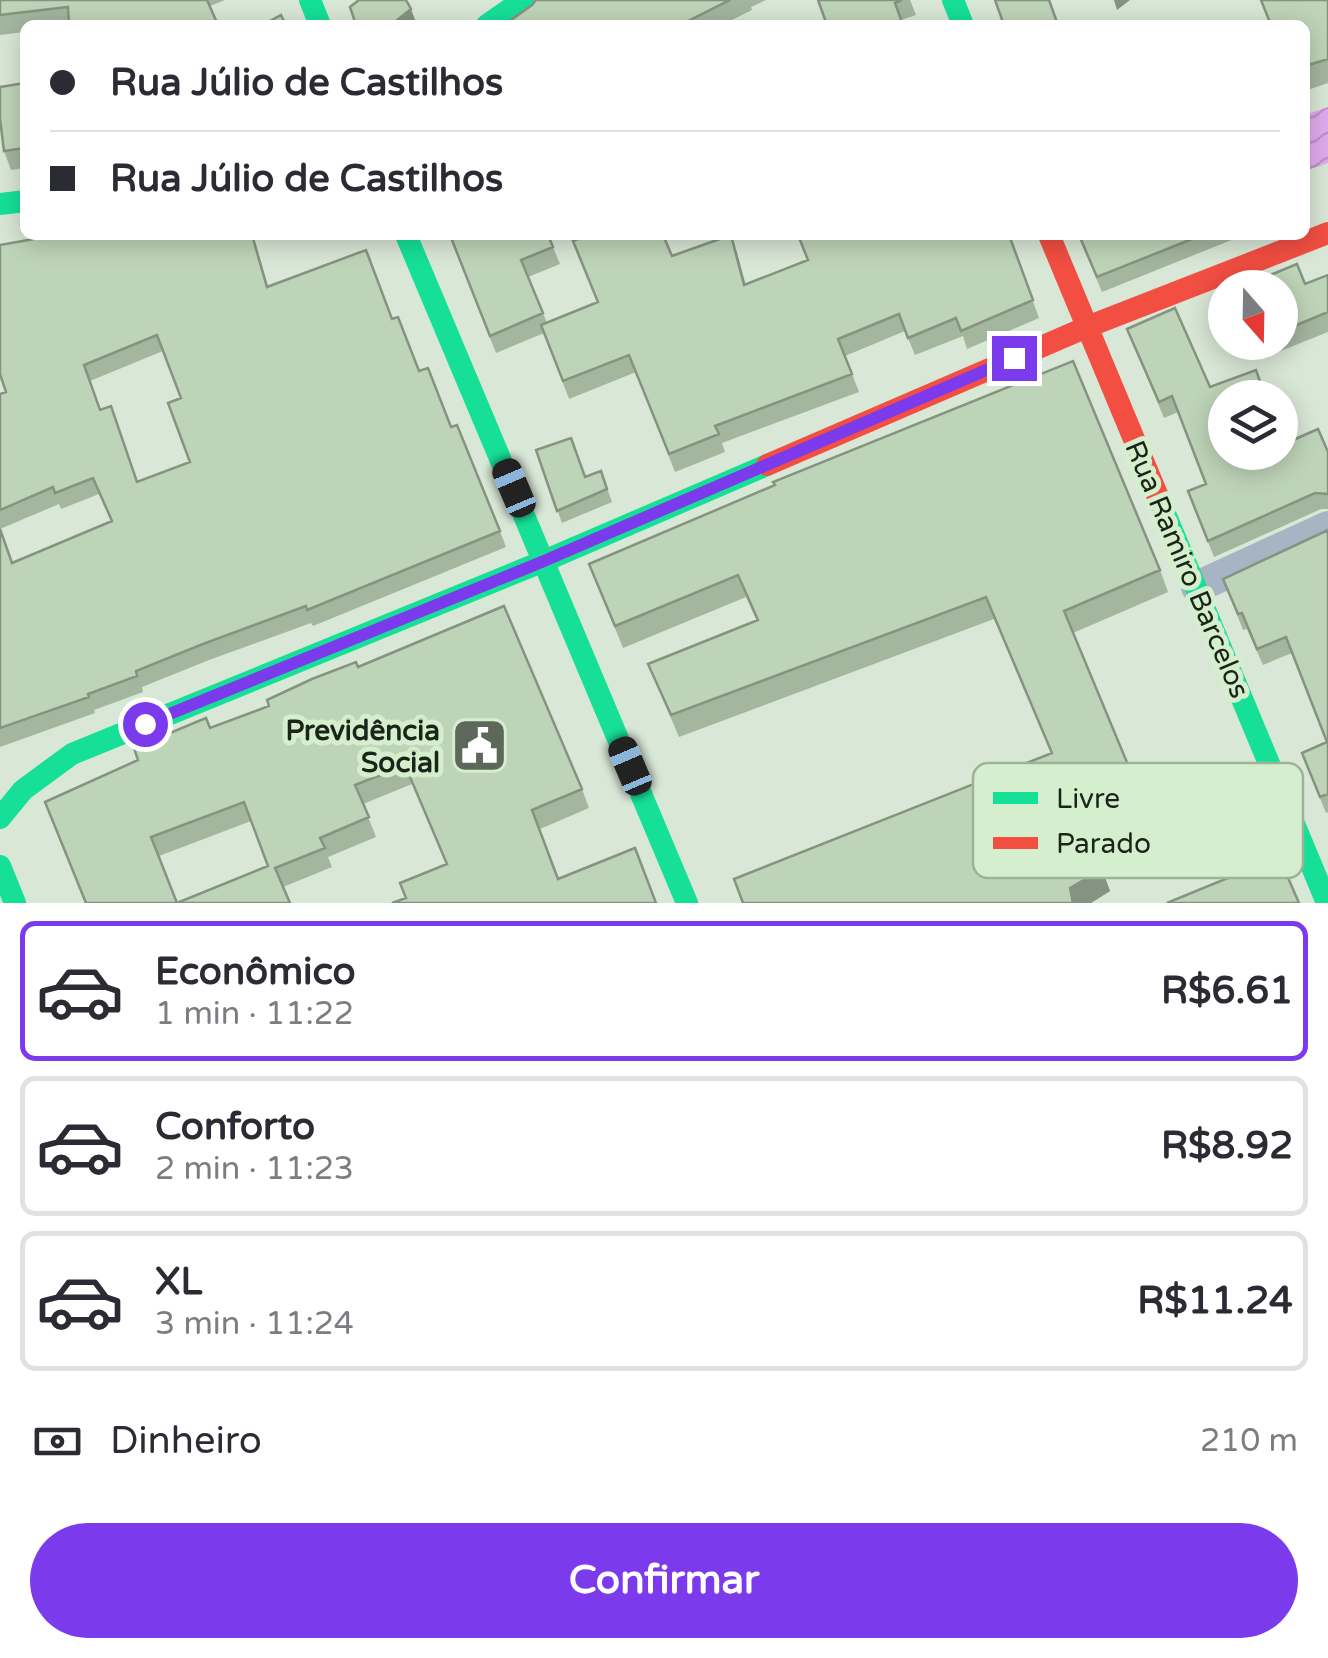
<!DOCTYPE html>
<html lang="pt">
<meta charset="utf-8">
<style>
:root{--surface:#fff;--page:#f2f2f3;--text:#2b2b33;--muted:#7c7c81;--line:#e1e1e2;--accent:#7c3aed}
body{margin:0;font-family:"Varela Round",sans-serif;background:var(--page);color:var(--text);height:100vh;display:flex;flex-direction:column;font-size:38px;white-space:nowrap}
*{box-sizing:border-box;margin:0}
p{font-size:32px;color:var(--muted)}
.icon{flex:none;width:55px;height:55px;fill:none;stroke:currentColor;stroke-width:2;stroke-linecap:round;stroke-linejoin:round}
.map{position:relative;height:903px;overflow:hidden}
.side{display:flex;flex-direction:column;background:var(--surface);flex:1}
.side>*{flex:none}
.guide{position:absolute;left:20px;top:20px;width:1290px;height:220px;border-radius:15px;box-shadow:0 5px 25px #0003;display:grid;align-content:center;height:220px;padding:0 30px;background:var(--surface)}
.needle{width:65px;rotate:160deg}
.controls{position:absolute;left:1208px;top:270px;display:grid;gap:20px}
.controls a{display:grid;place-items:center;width:90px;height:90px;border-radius:50%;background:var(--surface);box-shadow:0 5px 25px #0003;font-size:50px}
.end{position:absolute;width:45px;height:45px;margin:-22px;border:12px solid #7c3aed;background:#fff;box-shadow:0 0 0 5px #fff}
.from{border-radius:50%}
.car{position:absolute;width:30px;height:60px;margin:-30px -15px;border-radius:12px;box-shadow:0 0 8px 2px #0007;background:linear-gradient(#222 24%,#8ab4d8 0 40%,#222 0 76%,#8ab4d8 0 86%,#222 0)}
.guide b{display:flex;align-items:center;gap:35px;height:95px;font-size:38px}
.guide b+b{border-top:2px solid var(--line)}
.guide i{width:25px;height:25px;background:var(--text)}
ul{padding:18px 0 0;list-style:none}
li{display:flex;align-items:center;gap:30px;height:140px;margin:0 20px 15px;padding:0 10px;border:5px solid var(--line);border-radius:15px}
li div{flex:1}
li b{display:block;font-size:38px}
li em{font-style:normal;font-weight:700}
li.current{border-color:var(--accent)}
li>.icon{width:90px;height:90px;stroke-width:1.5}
.pay{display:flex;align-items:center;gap:25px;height:110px;padding:0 30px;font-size:38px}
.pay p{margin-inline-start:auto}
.button{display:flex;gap:20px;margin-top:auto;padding:20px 30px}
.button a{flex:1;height:115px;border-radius:60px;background:var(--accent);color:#fff;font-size:40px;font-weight:700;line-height:115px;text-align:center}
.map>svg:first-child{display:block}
.water{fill:url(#water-waves)}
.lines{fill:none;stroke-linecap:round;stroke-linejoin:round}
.street{stroke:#a6b4c4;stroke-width:32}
.fast{stroke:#16e098;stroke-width:22}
.jam{stroke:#f24e42;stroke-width:22}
.wall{fill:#a3b69e;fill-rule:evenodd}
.shaded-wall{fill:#859481}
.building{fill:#bed4b8;stroke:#859481;stroke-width:2.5;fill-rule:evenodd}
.route{stroke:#7c3aed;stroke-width:12}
.labels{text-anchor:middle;stroke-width:10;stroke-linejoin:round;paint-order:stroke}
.street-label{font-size:28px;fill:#1a2418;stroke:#d5efce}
.poi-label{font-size:28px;font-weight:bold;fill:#1a2418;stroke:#d5efce;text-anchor:end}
.key{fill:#d5efce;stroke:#9db297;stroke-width:2.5}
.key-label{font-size:28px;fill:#1a2418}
</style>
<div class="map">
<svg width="1328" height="903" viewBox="0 0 1328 903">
<defs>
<pattern id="water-waves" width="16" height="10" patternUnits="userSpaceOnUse" patternTransform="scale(2.5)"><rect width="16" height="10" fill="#e0aaed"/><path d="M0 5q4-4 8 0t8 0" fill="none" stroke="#c092ca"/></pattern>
</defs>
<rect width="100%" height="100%" fill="#d9e7d6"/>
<!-- water -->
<path class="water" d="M 1328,107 L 1328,163 L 1305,171 L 1305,115 Z"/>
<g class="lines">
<!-- street -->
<path class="street" d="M 1197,587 L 1328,527"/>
<!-- fast -->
<path class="fast" d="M 310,0 L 320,25
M 953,0 L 963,25
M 487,25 L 523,0
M 0,204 L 25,201
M 406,235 L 687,903
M 1161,504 L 1327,903
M 0,818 L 23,790 L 72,754 L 544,561 L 767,465
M 0,866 L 15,903"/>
<!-- jam -->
<path class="jam" d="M 1049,235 L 1161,504
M 767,465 L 1087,327 L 1328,233"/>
</g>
<!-- wall -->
<path class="wall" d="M 0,0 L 225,0 L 210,6 L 218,25 L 25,25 L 25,32 L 0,35 Z
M 536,0 L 766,0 L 751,7 L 752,10 L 722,25 L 504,25 L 532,5 Z
M 818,0 L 910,0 L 916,15 L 901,20 Z
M 1328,0 L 1328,83 L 1305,91 L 1305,25 Z
M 25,83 L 25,168 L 11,170 L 4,151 Z
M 56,235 L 253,235 L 268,286 L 392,319 L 451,427 L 500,531 L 506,547 L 313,626 L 311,623 L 209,660 L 142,687 L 143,692 L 94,710 L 95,713 L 0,747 L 0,394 L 6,392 ZM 163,351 L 181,398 L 190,462 L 138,482 L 100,410 L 90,381 ZM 99,494 L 111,521 L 12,563 L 0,529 L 59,504 L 61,509 Z
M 449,235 L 548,235 L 560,264 L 528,277 L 547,323 L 597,302 L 672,256 L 737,253 L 746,285 L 808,260 L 797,235 L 1009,235 L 1039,318 L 967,349 L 963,336 L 915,355 L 905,331 L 845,356 L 859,392 L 722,443 L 725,452 L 675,472 L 636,372 L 569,399 L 544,333 L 496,353 Z
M 1078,235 L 1232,235 L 1234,239 L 1102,292 Z
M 1328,275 L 1328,332 L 1263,358 L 1257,342 L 1280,342 L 1280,288 L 1305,284 Z
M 1127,329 L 1210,387 L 1284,444 L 1328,452 L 1328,509 L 1321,509 L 1214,557 L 1188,491 L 1205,484 L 1178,412 L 1164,418 Z
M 536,450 L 585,477 L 601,471 L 612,502 L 562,523 Z
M 1328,530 L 1328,812 L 1326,813 L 1302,753 L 1327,742 L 1292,653 L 1263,665 L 1247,629 L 1243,630 L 1223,579 Z
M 589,564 L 1160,570 L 1168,592 L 1073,633 L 1139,794 L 1083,819 L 1110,891 L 1091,903 L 742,903 L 734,879 L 1051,753 L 994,619 L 679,737 L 648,664 L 757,621 L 746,597 L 623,648 Z
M 358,667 L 582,789 L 589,808 L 540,829 L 558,879 L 656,903 L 406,898 L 446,864 L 412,784 L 363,804 L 376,837 L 328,857 L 332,867 L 283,887 L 268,866 L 251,821 L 159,856 L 177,903 L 85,903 L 45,802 L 210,728 L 269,707 Z"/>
<!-- shaded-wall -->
<path class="shaded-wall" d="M 1114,0 L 1130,0 L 1117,10 Z
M 411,9 L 416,22 L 412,25 L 391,25 Z
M 731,235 L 737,253 L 750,303 L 744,285 Z
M 1102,869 L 1110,891 L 1091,903 L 1073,903 L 1070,888 Z"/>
<!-- building -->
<path class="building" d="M 0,0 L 207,0 L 218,25 L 69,25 L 68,7 L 0,15 Z
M 359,0 L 406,0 L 411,9 L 391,25 L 356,25 L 350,7 Z
M 536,0 L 730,0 L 680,25 L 504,25 L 532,5 Z
M 818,0 L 902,0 L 895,3 L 903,25 L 827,25 Z
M 995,0 L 1049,0 L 1058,25 L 1004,25 Z
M 1261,0 L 1328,0 L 1328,59 L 1305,66 L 1305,25 L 1271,25 Z
M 281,15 L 286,25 L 263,25 Z
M 25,83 L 25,148 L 4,151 L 0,119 L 0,87 Z
M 56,235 L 252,235 L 267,287 L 366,250 L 392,319 L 398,317 L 419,371 L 428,368 L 451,427 L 457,425 L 500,531 L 307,610 L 306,606 L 203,644 L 136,671 L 137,676 L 88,694 L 89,697 L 0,728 L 0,529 L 12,563 L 112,521 L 93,478 L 55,493 L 53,487 L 0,510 L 0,394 L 6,392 L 0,374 L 0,245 ZM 157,335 L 181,398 L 168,403 L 190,462 L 137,482 L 111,406 L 100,410 L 84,365 Z
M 450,235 L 548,235 L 553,247 L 521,260 L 543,313 L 490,336 Z
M 587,235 L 663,235 L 672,256 L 731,235 L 744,285 L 808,260 L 798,235 L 1009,235 L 1033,300 L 961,331 L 956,318 L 908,338 L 899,314 L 838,339 L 852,374 L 715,426 L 719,434 L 669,454 L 629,355 L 563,381 L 541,325 L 598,302 L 573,241 Z
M 1079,235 L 1202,235 L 1097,277 Z
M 1297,264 L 1305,284 L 1328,275 L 1328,312 L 1280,332 L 1280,288 L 1239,288 Z
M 1175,308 L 1210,387 L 1256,370 L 1266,398 L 1225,398 L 1225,452 L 1280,452 L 1280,434 L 1284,444 L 1318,429 L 1328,452 L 1328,494 L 1315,493 L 1208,541 L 1188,491 L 1206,484 L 1172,396 L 1159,402 L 1127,329 Z
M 1073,361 L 1160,570 L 1064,611 L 1131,772 L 1074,797 L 1102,869 L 1070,888 L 1073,903 L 743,903 L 734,879 L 1052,753 L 986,597 L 671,715 L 648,664 L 758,620 L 738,575 L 615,626 L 589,564 L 775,485 L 773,482 Z
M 571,438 L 585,477 L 601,471 L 607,489 L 557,511 L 536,450 Z
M 1328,530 L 1328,794 L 1320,797 L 1302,753 L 1327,742 L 1286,637 L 1257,649 L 1242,613 L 1238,614 L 1223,579 Z
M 504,606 L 582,789 L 532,810 L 558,879 L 635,848 L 656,903 L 392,903 L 406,898 L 400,883 L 447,864 L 405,765 L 355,785 L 369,817 L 320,838 L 325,848 L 275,868 L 290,903 L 177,903 L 268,866 L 244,802 L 151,837 L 177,903 L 86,903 L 45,802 L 138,760 L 134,748 L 206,718 L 210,728 L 269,706 L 267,700 L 312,679 L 356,662 L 358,667 Z
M 1279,857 L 1299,903 L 1167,903 Z"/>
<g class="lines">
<!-- route -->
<path class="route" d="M 145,724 L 544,561 L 1014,358"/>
</g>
<!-- icons -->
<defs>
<symbol id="civic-square" viewBox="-11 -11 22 22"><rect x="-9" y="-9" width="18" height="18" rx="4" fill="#5d685a" stroke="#d5efce"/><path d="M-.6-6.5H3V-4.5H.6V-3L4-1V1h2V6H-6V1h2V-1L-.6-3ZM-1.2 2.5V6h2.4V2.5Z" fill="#fff"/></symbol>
</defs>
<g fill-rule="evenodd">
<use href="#civic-square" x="448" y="714" width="63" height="63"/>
</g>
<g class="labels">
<!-- street labels -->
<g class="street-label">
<text transform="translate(1188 569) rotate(67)" y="10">Rua Ramiro Barcelos</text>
</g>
<!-- poi labels -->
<g class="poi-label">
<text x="440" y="740">Previdência<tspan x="440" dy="32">Social</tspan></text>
</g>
</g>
<!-- legend -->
<rect x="973" y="763" width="330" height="115" rx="15" class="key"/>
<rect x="993" y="792" width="45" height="12" fill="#16e098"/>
<rect x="993" y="837" width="45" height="12" fill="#f24e42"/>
<g class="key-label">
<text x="1056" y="808">Livre</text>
<text x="1056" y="853">Parado</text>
</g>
</svg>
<div class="controls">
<a><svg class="needle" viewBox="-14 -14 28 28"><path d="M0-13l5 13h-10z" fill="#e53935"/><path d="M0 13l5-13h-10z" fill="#7c7c81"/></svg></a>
<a><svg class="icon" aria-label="layers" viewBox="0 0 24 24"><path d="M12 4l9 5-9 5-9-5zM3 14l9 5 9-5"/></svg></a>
</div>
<i class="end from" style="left:145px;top:724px"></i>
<i class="end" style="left:1014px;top:358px"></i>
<i class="car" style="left:514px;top:488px;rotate:337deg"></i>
<i class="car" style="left:630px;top:766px;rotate:337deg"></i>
<div class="guide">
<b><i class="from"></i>Rua Júlio de Castilhos</b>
<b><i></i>Rua Júlio de Castilhos</b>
</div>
</div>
<section class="side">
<ul>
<li class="current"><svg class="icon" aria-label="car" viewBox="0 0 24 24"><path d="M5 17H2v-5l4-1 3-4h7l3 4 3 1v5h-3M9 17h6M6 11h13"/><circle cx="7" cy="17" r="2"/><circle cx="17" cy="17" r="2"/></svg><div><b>Econômico</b><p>1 min · 11:22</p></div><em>R$6.61</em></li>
<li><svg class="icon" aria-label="car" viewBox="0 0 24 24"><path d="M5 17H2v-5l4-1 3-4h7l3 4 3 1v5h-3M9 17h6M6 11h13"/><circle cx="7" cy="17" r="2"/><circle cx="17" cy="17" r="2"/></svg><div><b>Conforto</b><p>2 min · 11:23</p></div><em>R$8.92</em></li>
<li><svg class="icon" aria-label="car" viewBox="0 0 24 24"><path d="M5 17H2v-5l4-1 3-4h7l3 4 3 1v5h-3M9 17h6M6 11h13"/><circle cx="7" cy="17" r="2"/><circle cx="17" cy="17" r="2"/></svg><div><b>XL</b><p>3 min · 11:24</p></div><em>R$11.24</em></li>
</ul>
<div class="pay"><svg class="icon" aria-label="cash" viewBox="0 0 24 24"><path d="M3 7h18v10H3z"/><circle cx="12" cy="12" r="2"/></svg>Dinheiro<p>210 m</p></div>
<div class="button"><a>Confirmar</a></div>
</section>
